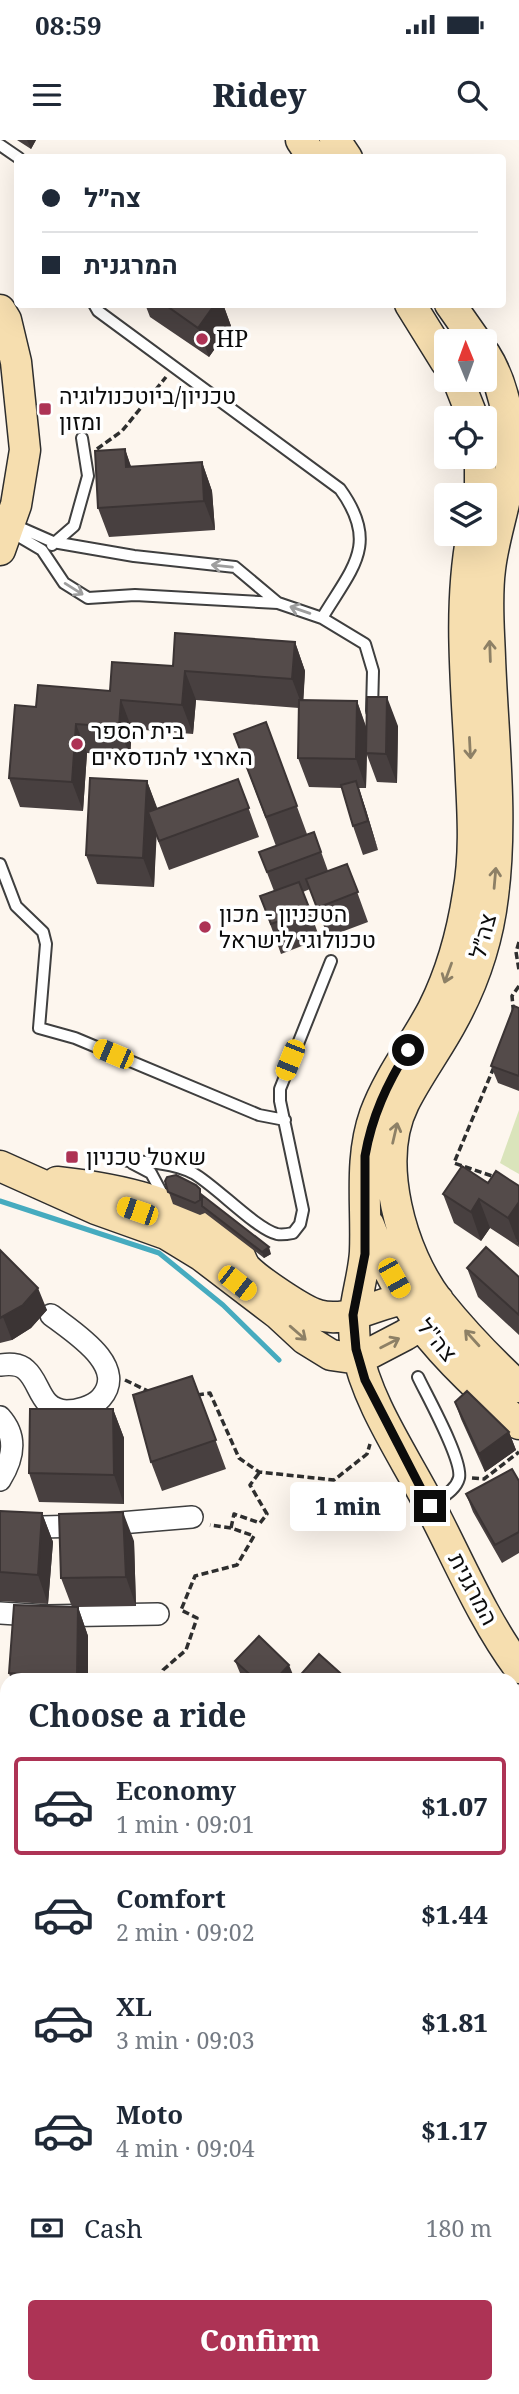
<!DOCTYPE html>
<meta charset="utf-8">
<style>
:root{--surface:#fff;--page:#f6f6f7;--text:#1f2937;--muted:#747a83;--line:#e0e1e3;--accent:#ad3355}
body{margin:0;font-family:"Noto Serif",Heebo,serif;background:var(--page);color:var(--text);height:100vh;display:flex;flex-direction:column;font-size:26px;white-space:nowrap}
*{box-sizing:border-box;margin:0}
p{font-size:23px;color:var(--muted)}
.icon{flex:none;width:38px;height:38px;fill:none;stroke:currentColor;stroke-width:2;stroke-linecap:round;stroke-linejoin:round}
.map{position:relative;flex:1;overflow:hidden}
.panel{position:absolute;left:0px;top:1533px;width:520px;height:721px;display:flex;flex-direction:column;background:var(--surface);border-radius:21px 21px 0 0;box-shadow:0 7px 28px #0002}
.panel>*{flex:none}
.hud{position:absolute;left:14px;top:14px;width:492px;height:154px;border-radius:7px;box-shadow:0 7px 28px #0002;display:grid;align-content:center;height:154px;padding:0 28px;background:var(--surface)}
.needle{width:46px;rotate:359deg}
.tools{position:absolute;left:434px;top:189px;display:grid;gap:14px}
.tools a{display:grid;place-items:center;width:63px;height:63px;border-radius:7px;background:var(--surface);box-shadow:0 7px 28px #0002;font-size:35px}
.end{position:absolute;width:32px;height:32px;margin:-16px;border:9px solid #0c0c0c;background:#fff;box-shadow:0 0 0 4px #fff}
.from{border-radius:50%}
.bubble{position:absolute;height:49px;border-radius:7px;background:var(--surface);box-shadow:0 7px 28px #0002;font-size:23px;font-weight:800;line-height:49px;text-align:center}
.car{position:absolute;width:21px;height:42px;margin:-21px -10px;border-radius:9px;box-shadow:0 0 5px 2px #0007;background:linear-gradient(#f5c518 24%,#345 0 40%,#f5c518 0 76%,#345 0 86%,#f5c518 0)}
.hud b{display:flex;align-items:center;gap:24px;height:66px;font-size:26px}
.hud b+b{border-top:2px solid var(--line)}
.hud i{width:18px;height:18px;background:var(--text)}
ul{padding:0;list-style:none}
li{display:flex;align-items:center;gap:21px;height:98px;margin:0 14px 10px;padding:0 14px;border:4px solid transparent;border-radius:7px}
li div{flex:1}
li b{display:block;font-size:26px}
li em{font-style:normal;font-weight:800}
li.selected{border-color:var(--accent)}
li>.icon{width:63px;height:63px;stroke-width:1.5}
h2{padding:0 28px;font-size:32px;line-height:84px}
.pay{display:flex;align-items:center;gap:18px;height:77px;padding:0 28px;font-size:26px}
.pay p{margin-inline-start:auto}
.cta{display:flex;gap:14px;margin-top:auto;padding:14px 28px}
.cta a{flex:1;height:80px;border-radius:7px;background:var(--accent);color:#fff;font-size:28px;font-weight:800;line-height:80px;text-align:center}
.status{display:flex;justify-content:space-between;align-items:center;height:49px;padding:0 35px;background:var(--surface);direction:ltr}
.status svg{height:19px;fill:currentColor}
header{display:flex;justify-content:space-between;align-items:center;height:91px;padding:0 28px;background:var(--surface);font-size:32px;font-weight:800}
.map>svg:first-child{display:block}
.green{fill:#dae4bb}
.forest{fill:#c1d39c}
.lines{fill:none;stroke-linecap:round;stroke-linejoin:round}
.stream{stroke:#46abbf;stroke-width:5}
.lane-casing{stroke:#3f3f3f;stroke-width:14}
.street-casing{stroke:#3f3f3f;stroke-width:24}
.secondary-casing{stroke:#2e2e2e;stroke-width:33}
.path{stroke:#2e2e2e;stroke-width:3.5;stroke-dasharray:7 3.5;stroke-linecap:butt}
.lane{stroke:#fff;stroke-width:10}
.street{stroke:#fff;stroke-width:21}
.secondary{stroke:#f6deaf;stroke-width:30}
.wall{fill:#484040}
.shaded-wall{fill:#3b3434}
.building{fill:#544b4a;stroke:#3b3434;stroke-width:2}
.oneway{stroke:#9e9e9e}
.oneway2{stroke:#8d8066}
.route{stroke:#0c0c0c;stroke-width:9}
.poi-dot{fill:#ad3355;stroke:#fff;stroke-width:2.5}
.labels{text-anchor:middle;stroke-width:7;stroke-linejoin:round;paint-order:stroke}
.poi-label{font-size:23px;fill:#0c0c0c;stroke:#fff;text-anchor:start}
.street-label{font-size:23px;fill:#0c0c0c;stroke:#fff}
</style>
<div class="status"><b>08:59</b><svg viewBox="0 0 49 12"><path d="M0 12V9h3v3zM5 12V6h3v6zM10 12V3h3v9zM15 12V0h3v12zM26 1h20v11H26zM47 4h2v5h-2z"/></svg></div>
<header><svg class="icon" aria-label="menu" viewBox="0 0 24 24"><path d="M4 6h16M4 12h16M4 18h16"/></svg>Ridey<svg class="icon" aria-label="search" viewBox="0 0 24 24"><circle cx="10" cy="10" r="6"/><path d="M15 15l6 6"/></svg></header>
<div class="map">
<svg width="519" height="2254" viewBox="0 0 519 2254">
<rect width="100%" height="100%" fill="#fdf6ee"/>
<!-- green -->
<path class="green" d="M 519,970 L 519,1034 L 500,1023 Z"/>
<!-- forest -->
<path class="forest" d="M 0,1667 L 7,1667 L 7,2053 L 0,2058 Z
M 513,2057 L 519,2059 L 519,2103 L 513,2102 Z"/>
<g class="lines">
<!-- stream -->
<path class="stream" d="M 0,1061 L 159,1113 L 223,1165 L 279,1220"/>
<defs>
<path id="lane" d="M 0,5 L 19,18
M 94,164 L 98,171 L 340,349 C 380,404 352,428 322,478
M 12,384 L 53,402 L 134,416 L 235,427 L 278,463
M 8,390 L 42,410 L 64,443 L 88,458 L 135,455 L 278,463 L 322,478 L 365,504 L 373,531 L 372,571
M 52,405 L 74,386 L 88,336 L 82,298
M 0,724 L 16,766 L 43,792 L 46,804 L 39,888 L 75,898 L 259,975 L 285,980
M 128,1021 C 149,1022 174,1023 193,1033 C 216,1046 256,1089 277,1094 C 282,1095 288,1094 293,1093 L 300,1084 L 303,1070 L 280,961 L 280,949 L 331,821
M 132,1023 L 151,1033 L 165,1059
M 418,1237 C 427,1256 463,1320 459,1338 C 456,1350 442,1357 433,1364"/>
<path id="street" d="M 0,1225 C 8,1224 19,1223 26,1230 C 41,1243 39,1269 66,1271 C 76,1271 93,1267 101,1258 C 129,1226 73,1192 51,1175
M 0,1277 C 18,1297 13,1319 0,1340
M 0,1388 L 84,1386 L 192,1377
M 0,1473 L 48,1476 L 158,1474
M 513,1791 L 519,1795
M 513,1984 L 519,1986
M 513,2131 L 519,2133
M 204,2247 L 239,2254
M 7,2254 L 15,2247"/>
<path id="secondary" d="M 301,0 L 313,18
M 335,0 L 347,18
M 410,164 L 446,222
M 450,164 L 476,201
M 0,170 L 6,180 L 16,222 L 25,310 L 16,365 L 0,410
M 485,214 C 494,228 500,244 504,260 C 509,279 512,300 511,320 C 509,357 494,393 490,429 C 486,459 489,488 490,518 C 493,596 503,678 493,756 C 488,799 473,844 452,882 C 437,910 418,935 404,963 C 375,1021 401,1113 439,1162 C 463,1192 491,1221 519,1247
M 458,240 L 473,278
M 480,355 L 480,317
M 472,394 C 457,474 468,559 471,640 C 473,678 475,716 468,754 C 462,793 451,833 433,869 C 414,905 389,936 375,974 C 359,1019 367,1065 365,1112 C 363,1144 349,1173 356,1207 C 367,1263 403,1314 429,1364 C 458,1419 482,1478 519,1528
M 0,1026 L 96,1069 L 166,1094 L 202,1116 L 278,1174 L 305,1199 L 331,1215 L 359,1219 L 405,1195 L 421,1185 L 438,1160
M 57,1042 C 120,1049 185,1062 234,1106 C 240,1112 241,1123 247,1129 C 259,1141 303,1171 318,1175 C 348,1184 377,1162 406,1159 C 416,1158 427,1160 438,1160
M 369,1085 C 381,1117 401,1157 421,1185 C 449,1222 485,1254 519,1284"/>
</defs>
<!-- lane casing -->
<use href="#lane" class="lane-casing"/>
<!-- street casing -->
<use href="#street" class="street-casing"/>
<!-- secondary casing -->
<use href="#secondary" class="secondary-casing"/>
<!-- path -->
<path class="path" d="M 97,309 L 122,291 L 166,237
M 519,802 L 516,812 L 519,830
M 519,846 L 512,856 L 514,878 L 519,879
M 494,927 L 454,1023 L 495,1037
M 125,1240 L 150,1252
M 197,1255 L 210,1253 L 239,1318 L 259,1332 L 334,1340 L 367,1314 L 370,1304
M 472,1338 L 484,1339 L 519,1312
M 231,1388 L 234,1374 L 260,1383 L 267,1374 L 250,1345 L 259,1333
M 159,1540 L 163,1530 L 186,1510 L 197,1478 L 181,1470 L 195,1436 L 237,1425 L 254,1396 L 231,1388 L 210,1385
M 191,1540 L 201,1535 L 201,1540
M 0,1662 L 7,1661
M 505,2254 L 508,2247"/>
<!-- lane -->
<use href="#lane" class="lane"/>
<!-- street -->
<use href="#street" class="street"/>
<!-- secondary -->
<use href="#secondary" class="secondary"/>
</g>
<!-- wall -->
<path class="wall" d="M 17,0 L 36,0 L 31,9 Z
M 145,164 L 223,164 L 231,186 L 209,217 L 150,177 Z
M 125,309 L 131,327 L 202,322 L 212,351 L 215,390 L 109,397 L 98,368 Z
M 295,502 L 305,531 L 303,560 L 357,561 L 367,589 L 398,586 L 397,643 L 377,642 L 367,615 L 366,648 L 359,648 L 366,670 L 378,710 L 363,715 L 353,686 L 342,648 L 309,647 L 298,618 L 299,568 L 196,560 L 193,594 L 132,589 L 130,616 L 87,613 L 83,671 L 20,667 L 9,638 L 36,567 L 110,551 L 173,526 Z
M 266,582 L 307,694 L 314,692 L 328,731 L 347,724 L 368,782 L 328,797 L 310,749 L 303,752 L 320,799 L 281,814 L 260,756 L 274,751 L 259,712 L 276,706 L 234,594 Z
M 238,639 L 259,697 L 169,730 L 156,695 L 154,747 L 97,744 L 86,715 L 147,641 L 157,669 Z
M 519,868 L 519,951 L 498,943 L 491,926 Z
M 496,1031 L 519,1107 L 490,1088 L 481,1101 L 454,1083 L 443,1054 L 488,1043 Z
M 165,1041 L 202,1055 L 271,1114 L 264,1118 L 205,1073 L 200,1075 L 173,1064 Z
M 0,1110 L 47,1170 L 31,1188 L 12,1200 L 0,1203 Z
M 467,1128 L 519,1137 L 519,1195 L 478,1157 Z
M 192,1236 L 226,1329 L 162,1351 L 151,1322 Z
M 455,1262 L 509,1292 L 516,1310 L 485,1332 L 461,1279 Z
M 113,1269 L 124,1298 L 124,1364 L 39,1362 L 29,1333 Z
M 519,1341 L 519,1413 L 502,1423 L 473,1372 L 466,1354 Z
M 0,1371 L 42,1373 L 53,1402 L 48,1464 L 0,1461 Z
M 134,1401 L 136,1466 L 78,1467 L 88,1496 L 88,1540 L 11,1540 L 9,1533 L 72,1467 L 61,1438 Z
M 235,1521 L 294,1537 L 291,1540 L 247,1540 L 240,1533 Z
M 0,1559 L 7,1560 L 7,1647 L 0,1647 Z
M 513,1705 L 519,1709 L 519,1766 L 516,1757 L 513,1762 Z
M 519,1932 L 519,1961 L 515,1949 Z
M 519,2206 L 519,2254 L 516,2254 L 513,2244 L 513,2221 Z"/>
<!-- shaded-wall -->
<path class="shaded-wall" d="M 27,0 L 36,0 L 31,9 Z
M 215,164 L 223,164 L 231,186 L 209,217 L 198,188 Z
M 125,309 L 135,338 L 126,327 Z
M 202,322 L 212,351 L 215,390 L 204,361 Z
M 295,502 L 305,531 L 303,568 L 292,539 Z
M 185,531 L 196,560 L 193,594 L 182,565 Z
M 387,557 L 398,586 L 397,643 L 386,614 Z
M 121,560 L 132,589 L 130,616 L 119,587 Z
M 357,561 L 367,591 L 366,648 L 356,619 Z
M 76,584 L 87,613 L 83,671 L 72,642 Z
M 147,641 L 158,670 L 154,747 L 143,718 Z
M 356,641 L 366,670 L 378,710 L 368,681 Z
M 479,1059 L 490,1088 L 481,1101 L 471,1072 Z
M 519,1062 L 519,1107 L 508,1078 Z
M 269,1107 L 271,1114 L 264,1118 L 262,1112 Z
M 38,1148 L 47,1170 L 31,1188 L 12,1200 L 3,1177 Z
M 113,1269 L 124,1298 L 124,1364 L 114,1335 Z
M 509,1292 L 516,1310 L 485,1332 L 479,1314 Z
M 123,1372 L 134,1401 L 136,1466 L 126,1437 Z
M 42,1373 L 53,1402 L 48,1464 L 38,1435 Z
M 78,1467 L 88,1496 L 88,1540 L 77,1540 L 77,1538 Z
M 289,1525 L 294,1537 L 291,1540 L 275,1540 Z
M 519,1725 L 519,1752 L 513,1751 L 516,1757 L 513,1762 L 513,1734 Z
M 519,1849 L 519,1868 L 513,1877 L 513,1858 Z
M 126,2247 L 134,2247 L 134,2254 L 127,2254 Z"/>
<!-- building -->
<path class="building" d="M 164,164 L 215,164 L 198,188 Z
M 125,309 L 126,327 L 202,322 L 204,361 L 98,368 L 95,311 Z
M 175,493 L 295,502 L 292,539 L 185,531 L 182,565 L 121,560 L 119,587 L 76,584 L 72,642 L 9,638 L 15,565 L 36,567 L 38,545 L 110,551 L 112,522 L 173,526 Z
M 367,557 L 387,557 L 386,614 L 366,613 Z
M 299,560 L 357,561 L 356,619 L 298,618 Z
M 266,582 L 297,666 L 266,677 L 234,594 Z
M 90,638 L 147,641 L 143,718 L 86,715 Z
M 238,639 L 249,668 L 159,701 L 148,672 Z
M 356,641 L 368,681 L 353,686 L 341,645 Z
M 314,692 L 321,712 L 267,732 L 259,712 Z
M 347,724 L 358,752 L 317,768 L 306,739 Z
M 299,742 L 310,770 L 271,784 L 260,756 Z
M 514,866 L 519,868 L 519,936 L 491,926 Z
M 462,1026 L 488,1043 L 496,1031 L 519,1046 L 519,1062 L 508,1078 L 479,1059 L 471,1072 L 443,1054 Z
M 176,1035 L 196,1045 L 200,1049 L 200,1060 L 195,1063 L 168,1052 L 165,1041 L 167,1037 Z
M 202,1055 L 269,1107 L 262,1112 L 202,1066 Z
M 486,1107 L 519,1137 L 519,1175 L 467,1128 Z
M 0,1110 L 38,1148 L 23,1165 L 0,1178 Z
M 192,1236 L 216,1300 L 151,1322 L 133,1255 Z
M 467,1251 L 509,1292 L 479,1314 L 455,1262 Z
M 30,1269 L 113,1269 L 114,1335 L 29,1333 Z
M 512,1329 L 519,1341 L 519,1392 L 495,1405 L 466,1354 Z
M 0,1371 L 42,1373 L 38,1435 L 0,1432 Z
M 123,1372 L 126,1437 L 61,1438 L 59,1374 Z
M 14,1465 L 78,1467 L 77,1538 L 9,1533 Z
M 259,1496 L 289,1525 L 275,1540 L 256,1540 L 235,1521 Z
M 319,1514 L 348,1540 L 296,1540 Z
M 0,1559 L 7,1560 L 7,1619 L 0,1619 Z
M 513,1705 L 519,1709 L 519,1725 L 513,1734 Z
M 519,1741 L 519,1754 L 513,1751 Z
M 513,1815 L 519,1819 L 519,1849 L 513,1858 Z
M 519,1932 L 519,1950 L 515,1949 Z
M 519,2002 L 519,2032 L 516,2032 Z
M 519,2206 L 519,2236 L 513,2234 L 513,2221 Z
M 50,2247 L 126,2247 L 127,2254 L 50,2254 Z"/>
<!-- one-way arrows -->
<defs><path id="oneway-shaft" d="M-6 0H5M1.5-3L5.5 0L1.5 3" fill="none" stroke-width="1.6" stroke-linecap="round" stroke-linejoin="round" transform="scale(1.75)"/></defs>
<g class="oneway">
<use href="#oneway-shaft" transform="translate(222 426) rotate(-174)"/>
<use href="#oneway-shaft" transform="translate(74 449) rotate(32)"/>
<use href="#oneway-shaft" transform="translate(300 470) rotate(-161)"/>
</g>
<g class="oneway2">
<use href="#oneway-shaft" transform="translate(490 511) rotate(-92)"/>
<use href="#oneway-shaft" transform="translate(470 608) rotate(87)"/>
<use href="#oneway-shaft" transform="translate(495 738) rotate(-85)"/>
<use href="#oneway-shaft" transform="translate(448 833) rotate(110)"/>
<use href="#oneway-shaft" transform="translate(395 993) rotate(-77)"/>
<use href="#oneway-shaft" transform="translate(298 1193) rotate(41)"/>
<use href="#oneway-shaft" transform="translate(472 1198) rotate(-132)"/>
<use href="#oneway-shaft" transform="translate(390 1203) rotate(-27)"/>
</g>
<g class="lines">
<!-- route -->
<path class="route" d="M 408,910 C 387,944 372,976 365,1016 L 365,1114 L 353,1175 L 356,1209 L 365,1240 L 430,1366"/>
</g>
<!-- markers -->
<g class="poi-dot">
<circle cx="202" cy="199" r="7"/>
<rect x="38" y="262" width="14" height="14" rx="3.5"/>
<circle cx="77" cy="604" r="7"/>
<circle cx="205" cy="787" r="7"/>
<rect x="65" y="1010" width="14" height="14" rx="3.5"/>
</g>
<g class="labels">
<!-- poi labels -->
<g class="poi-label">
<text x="216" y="207">HP</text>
<text x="59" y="264">טכניון/ביוטכנולוגיה<tspan x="59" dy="26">ומזון</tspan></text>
<text x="91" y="599">בית הספר<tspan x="91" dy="26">הארצי להנדסאים</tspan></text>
<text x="219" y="782">הטכניון - מכון<tspan x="219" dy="26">טכנולוגי לישראל</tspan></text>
<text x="86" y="1025">שאטל טכניון</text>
</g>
<!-- street labels -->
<g class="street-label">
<text transform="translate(483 796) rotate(-75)" y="8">צה״ל</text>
<text transform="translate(437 1200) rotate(50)" y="8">צה"ל</text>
<text transform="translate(473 1449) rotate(62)" y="8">המרגנית</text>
</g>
</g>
</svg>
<div class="tools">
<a><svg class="needle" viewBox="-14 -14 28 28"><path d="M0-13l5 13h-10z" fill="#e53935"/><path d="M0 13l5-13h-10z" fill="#747a83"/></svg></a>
<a><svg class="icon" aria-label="locate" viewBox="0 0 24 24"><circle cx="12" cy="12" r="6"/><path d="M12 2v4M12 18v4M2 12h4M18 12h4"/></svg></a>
<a><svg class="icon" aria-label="layers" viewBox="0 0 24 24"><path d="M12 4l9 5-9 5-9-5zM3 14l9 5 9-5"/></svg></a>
</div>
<i class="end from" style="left:408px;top:910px"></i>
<i class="end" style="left:430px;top:1366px"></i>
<div class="bubble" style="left:290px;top:1342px;width:116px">1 min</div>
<i class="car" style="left:113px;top:914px;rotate:293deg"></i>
<i class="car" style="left:290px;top:920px;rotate:202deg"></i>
<i class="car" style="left:137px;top:1071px;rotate:289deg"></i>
<i class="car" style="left:394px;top:1138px;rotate:151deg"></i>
<i class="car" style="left:237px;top:1143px;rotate:128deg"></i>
<div class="hud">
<b><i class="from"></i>צה״ל</b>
<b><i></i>המרגנית</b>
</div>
<section class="panel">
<h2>Choose a ride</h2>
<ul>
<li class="selected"><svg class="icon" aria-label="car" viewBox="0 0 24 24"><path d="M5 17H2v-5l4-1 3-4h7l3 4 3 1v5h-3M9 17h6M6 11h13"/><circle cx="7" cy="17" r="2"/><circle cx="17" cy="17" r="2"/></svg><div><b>Economy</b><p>1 min · 09:01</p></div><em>$1.07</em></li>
<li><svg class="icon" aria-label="car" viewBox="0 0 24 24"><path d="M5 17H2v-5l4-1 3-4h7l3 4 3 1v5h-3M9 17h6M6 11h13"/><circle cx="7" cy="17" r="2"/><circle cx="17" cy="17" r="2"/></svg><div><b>Comfort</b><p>2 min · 09:02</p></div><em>$1.44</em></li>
<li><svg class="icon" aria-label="car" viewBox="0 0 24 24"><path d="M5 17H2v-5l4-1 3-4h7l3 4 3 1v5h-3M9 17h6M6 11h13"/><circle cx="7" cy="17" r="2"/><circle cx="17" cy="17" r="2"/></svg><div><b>XL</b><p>3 min · 09:03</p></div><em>$1.81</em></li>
<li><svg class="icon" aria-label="car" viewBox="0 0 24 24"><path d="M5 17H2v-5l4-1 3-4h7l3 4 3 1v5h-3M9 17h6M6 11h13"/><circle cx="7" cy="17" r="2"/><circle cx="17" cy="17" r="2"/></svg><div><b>Moto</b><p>4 min · 09:04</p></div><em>$1.17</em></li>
</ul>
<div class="pay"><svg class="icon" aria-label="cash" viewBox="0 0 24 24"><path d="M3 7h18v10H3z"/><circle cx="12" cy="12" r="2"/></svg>Cash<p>180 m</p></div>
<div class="cta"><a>Confirm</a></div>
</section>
</div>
